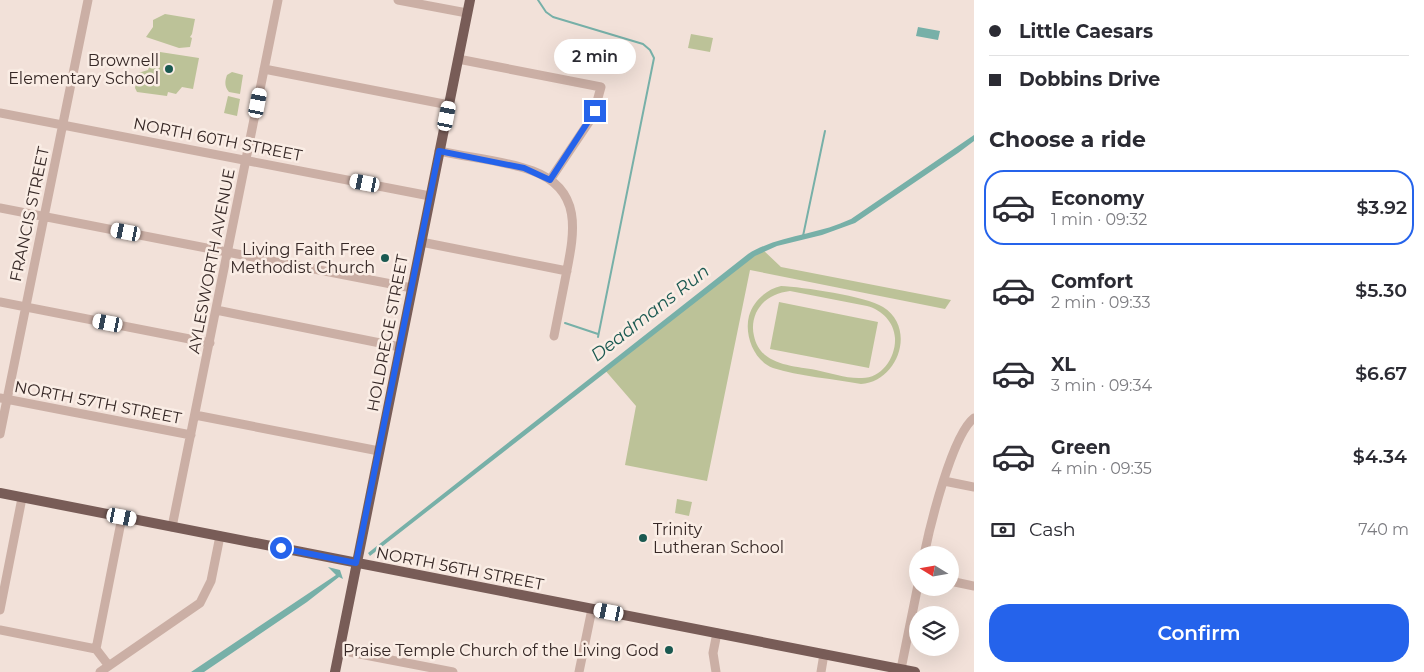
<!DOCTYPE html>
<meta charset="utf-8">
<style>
:root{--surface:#fff;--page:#f2f2f3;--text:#2b2b33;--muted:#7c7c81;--line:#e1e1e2;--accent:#2563eb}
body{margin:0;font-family:Montserrat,sans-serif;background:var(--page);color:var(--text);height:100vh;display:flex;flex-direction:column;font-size:19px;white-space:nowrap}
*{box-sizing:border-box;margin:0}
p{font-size:16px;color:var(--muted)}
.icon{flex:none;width:28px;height:28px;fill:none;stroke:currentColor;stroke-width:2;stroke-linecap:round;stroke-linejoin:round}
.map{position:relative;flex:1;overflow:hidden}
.drawer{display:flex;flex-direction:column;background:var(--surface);width:450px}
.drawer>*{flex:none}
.top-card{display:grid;align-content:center;height:110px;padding:0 15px;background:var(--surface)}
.needle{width:32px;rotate:281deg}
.controls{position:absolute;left:909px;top:546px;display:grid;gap:10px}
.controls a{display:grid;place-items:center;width:50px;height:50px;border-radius:50%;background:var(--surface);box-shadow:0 5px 20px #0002;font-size:25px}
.end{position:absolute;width:22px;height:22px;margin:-11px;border:6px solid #2563eb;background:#fff;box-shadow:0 0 0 2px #fff}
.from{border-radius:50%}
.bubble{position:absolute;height:35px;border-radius:18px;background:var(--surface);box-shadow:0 5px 20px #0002;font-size:16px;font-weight:600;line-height:35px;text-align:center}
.car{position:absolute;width:15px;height:30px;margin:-15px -8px;border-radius:6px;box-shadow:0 0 4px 1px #0007;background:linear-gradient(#fff 24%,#345 0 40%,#fff 0 76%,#345 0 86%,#fff 0)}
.top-card b{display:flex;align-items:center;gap:18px;height:48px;font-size:19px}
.top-card b+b{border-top:1px solid var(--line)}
.top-card i{width:12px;height:12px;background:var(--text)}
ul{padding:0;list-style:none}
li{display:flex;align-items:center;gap:15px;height:75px;margin:0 10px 8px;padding:0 5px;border:2px solid transparent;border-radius:20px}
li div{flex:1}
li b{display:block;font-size:19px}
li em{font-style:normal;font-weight:600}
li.active{border-color:var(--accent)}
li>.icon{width:45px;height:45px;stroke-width:1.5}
h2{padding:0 15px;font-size:22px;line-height:60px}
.pay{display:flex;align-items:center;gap:12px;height:55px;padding:0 15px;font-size:19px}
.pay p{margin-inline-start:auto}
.primary-button{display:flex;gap:10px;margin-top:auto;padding:10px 15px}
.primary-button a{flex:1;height:58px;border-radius:20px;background:var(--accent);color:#fff;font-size:20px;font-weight:600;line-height:58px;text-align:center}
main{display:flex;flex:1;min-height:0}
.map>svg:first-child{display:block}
.green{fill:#bcc298;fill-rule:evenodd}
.water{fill:#77b0a8}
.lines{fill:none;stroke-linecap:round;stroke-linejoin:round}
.stream{stroke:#77b0a8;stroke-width:2}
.minor{stroke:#cbafa5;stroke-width:9}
.major{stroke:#785c57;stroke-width:10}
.route{stroke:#2563eb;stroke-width:6}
.poi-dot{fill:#1a5951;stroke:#faede5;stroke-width:2}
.labels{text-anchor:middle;stroke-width:5;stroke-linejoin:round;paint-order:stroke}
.poi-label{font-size:16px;fill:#362826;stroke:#faede5;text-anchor:end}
.street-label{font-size:16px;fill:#362826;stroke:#faede5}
.water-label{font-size:18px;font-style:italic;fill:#1a5951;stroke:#faede5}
</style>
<main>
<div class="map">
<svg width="974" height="672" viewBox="0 0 974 672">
<rect width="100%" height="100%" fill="#f2e1d9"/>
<!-- green -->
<path class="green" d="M 165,14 L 195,19 L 192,34 L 190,37 L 192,38 L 190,47 L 179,48 L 146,37 L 153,27 L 153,20 Z
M 691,34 L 713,38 L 710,52 L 688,48 Z
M 160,52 L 199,58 L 193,89 L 182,87 L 176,94 L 168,92 L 167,96 L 137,92 L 135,88 L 138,73 L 148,70 L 153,56 Z
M 232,72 L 243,75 L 240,94 L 229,92 C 224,86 225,81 227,75 Z
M 228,96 L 240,99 L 237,116 L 224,113 Z
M 761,248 L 781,267 L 951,300 L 945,309 L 750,270 L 707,481 L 625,465 L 636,406 L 604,369 Z
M 781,286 C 802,287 866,296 883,307 C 917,328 898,382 861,384 C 834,379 798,376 773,368 C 754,361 744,335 749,316 C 753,301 767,289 781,286 ZM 790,291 L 867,306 C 882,310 894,322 895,338 C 896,357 882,378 862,378 C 847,379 831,373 816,370 C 792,366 760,365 754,336 C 752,328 753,320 756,313 C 763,299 775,293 790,291 Z
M 779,302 L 878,322 L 869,368 L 770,349 Z
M 677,499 L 692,502 L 689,516 L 675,513 Z"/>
<!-- water -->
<path class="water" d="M 918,27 L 940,31 L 938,40 L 916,36 Z
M 974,135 L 974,141 L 958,153 L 855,223 L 822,235 L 777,246 L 755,256 L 370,556 L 368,553 L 748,254 C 778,235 818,235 851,219 Z
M 328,567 L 340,570 L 343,579 L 339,577 L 307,602 L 204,672 L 191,672 L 336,575 Z"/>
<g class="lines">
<!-- stream -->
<path class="stream" d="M 538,0 L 546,12 L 553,17 L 643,44 L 650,50 L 654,58 L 598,337
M 803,236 L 825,131
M 565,323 L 598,334"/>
<!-- minor -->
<path class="minor" d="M 398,0 L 467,13
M 458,59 L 601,87 L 593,116 L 550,180
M 264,69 L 449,105
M 0,113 L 430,196
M 439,151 C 470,158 504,160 533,171 C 584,190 574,234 566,275 C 562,295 558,316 554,336
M 0,208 L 412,288
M 421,242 L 567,271
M 0,302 L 210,343
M 216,310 L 400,347
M 0,398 L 191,435
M 195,415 L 379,451
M 0,434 L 88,0
M 944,481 L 974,487
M 172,527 L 278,0
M 924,555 C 930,526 952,435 974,418
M 950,581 L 974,586
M 0,610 L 22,498
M 0,630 L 96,649 L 109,666
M 96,649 L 122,517
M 339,650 L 453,672
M 901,669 L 918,585
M 100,672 L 200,603 L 211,581 L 220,536
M 579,672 L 592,609
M 716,672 L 713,653 L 717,633
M 821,672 L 824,654"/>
<!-- major -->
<path class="major" d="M 0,493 L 915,672
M 335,672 L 470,0"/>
</g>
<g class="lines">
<!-- route -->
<path class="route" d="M 281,548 L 356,563 L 439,151 L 524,168 L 550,180 L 595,111"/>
</g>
<!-- markers -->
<g class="poi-dot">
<circle cx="169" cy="69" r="5"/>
<circle cx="385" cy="258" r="5"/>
<circle cx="643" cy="538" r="5"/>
<circle cx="669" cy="650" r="5"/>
</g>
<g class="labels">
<!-- poi labels -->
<g class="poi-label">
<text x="159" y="66">Brownell<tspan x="159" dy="18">Elementary School</tspan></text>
<text x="375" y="255">Living Faith Free<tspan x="375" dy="18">Methodist Church</tspan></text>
<text x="653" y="535" text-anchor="start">Trinity<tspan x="653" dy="18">Lutheran School</tspan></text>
<text x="659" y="656">Praise Temple Church of the Living God</text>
</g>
<!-- street labels -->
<g class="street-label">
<text transform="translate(218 139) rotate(11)" y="6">NORTH 60TH STREET</text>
<text transform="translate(29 214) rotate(-78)" y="6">FRANCIS STREET</text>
<text transform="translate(211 261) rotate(-79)" y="6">AYLESWORTH AVENUE</text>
<text transform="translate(387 333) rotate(-79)" y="6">HOLDREGE STREET</text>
<text transform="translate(98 402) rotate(11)" y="6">NORTH 57TH STREET</text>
<text transform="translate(460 568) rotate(11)" y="6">NORTH 56TH STREET</text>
</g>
<!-- water labels -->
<g class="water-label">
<text transform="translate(650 313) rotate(-38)" y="6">Deadmans Run</text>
</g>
</g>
</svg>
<div class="controls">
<a><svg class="needle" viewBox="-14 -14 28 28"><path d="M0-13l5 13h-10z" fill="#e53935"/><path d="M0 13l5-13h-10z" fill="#7c7c81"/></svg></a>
<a><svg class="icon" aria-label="layers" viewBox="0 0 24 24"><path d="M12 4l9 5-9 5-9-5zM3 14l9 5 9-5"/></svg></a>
</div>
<i class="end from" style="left:281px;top:548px"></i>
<i class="end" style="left:595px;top:111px"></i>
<div class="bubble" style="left:554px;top:39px;width:82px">2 min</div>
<i class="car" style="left:258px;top:103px;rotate:11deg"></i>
<i class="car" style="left:447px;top:116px;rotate:11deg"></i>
<i class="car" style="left:365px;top:183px;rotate:281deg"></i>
<i class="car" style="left:126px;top:232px;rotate:281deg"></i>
<i class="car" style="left:108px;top:323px;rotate:281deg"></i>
<i class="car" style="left:122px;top:517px;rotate:101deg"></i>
<i class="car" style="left:609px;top:612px;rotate:281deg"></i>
</div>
<section class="drawer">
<div class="top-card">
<b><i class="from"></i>Little Caesars</b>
<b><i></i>Dobbins Drive</b>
</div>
<h2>Choose a ride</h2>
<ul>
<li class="active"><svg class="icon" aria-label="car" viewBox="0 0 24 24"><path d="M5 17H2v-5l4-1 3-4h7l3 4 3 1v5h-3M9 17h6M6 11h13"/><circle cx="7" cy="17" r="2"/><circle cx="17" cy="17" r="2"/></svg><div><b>Economy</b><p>1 min · 09:32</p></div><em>$3.92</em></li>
<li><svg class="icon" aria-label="car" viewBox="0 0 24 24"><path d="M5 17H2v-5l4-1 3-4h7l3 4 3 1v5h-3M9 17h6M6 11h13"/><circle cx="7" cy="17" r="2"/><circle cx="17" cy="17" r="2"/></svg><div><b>Comfort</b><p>2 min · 09:33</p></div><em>$5.30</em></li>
<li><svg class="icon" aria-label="car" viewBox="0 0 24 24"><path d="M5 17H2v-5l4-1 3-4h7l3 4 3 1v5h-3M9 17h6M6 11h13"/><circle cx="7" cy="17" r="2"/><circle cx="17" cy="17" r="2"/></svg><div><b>XL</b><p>3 min · 09:34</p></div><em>$6.67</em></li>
<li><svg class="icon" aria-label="car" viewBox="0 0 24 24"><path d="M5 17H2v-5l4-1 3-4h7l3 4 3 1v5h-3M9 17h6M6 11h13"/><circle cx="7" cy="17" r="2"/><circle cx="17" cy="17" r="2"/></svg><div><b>Green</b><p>4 min · 09:35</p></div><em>$4.34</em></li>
</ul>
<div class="pay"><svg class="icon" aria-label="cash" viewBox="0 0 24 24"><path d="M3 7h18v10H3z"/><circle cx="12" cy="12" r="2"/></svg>Cash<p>740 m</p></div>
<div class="primary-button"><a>Confirm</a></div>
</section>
</main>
